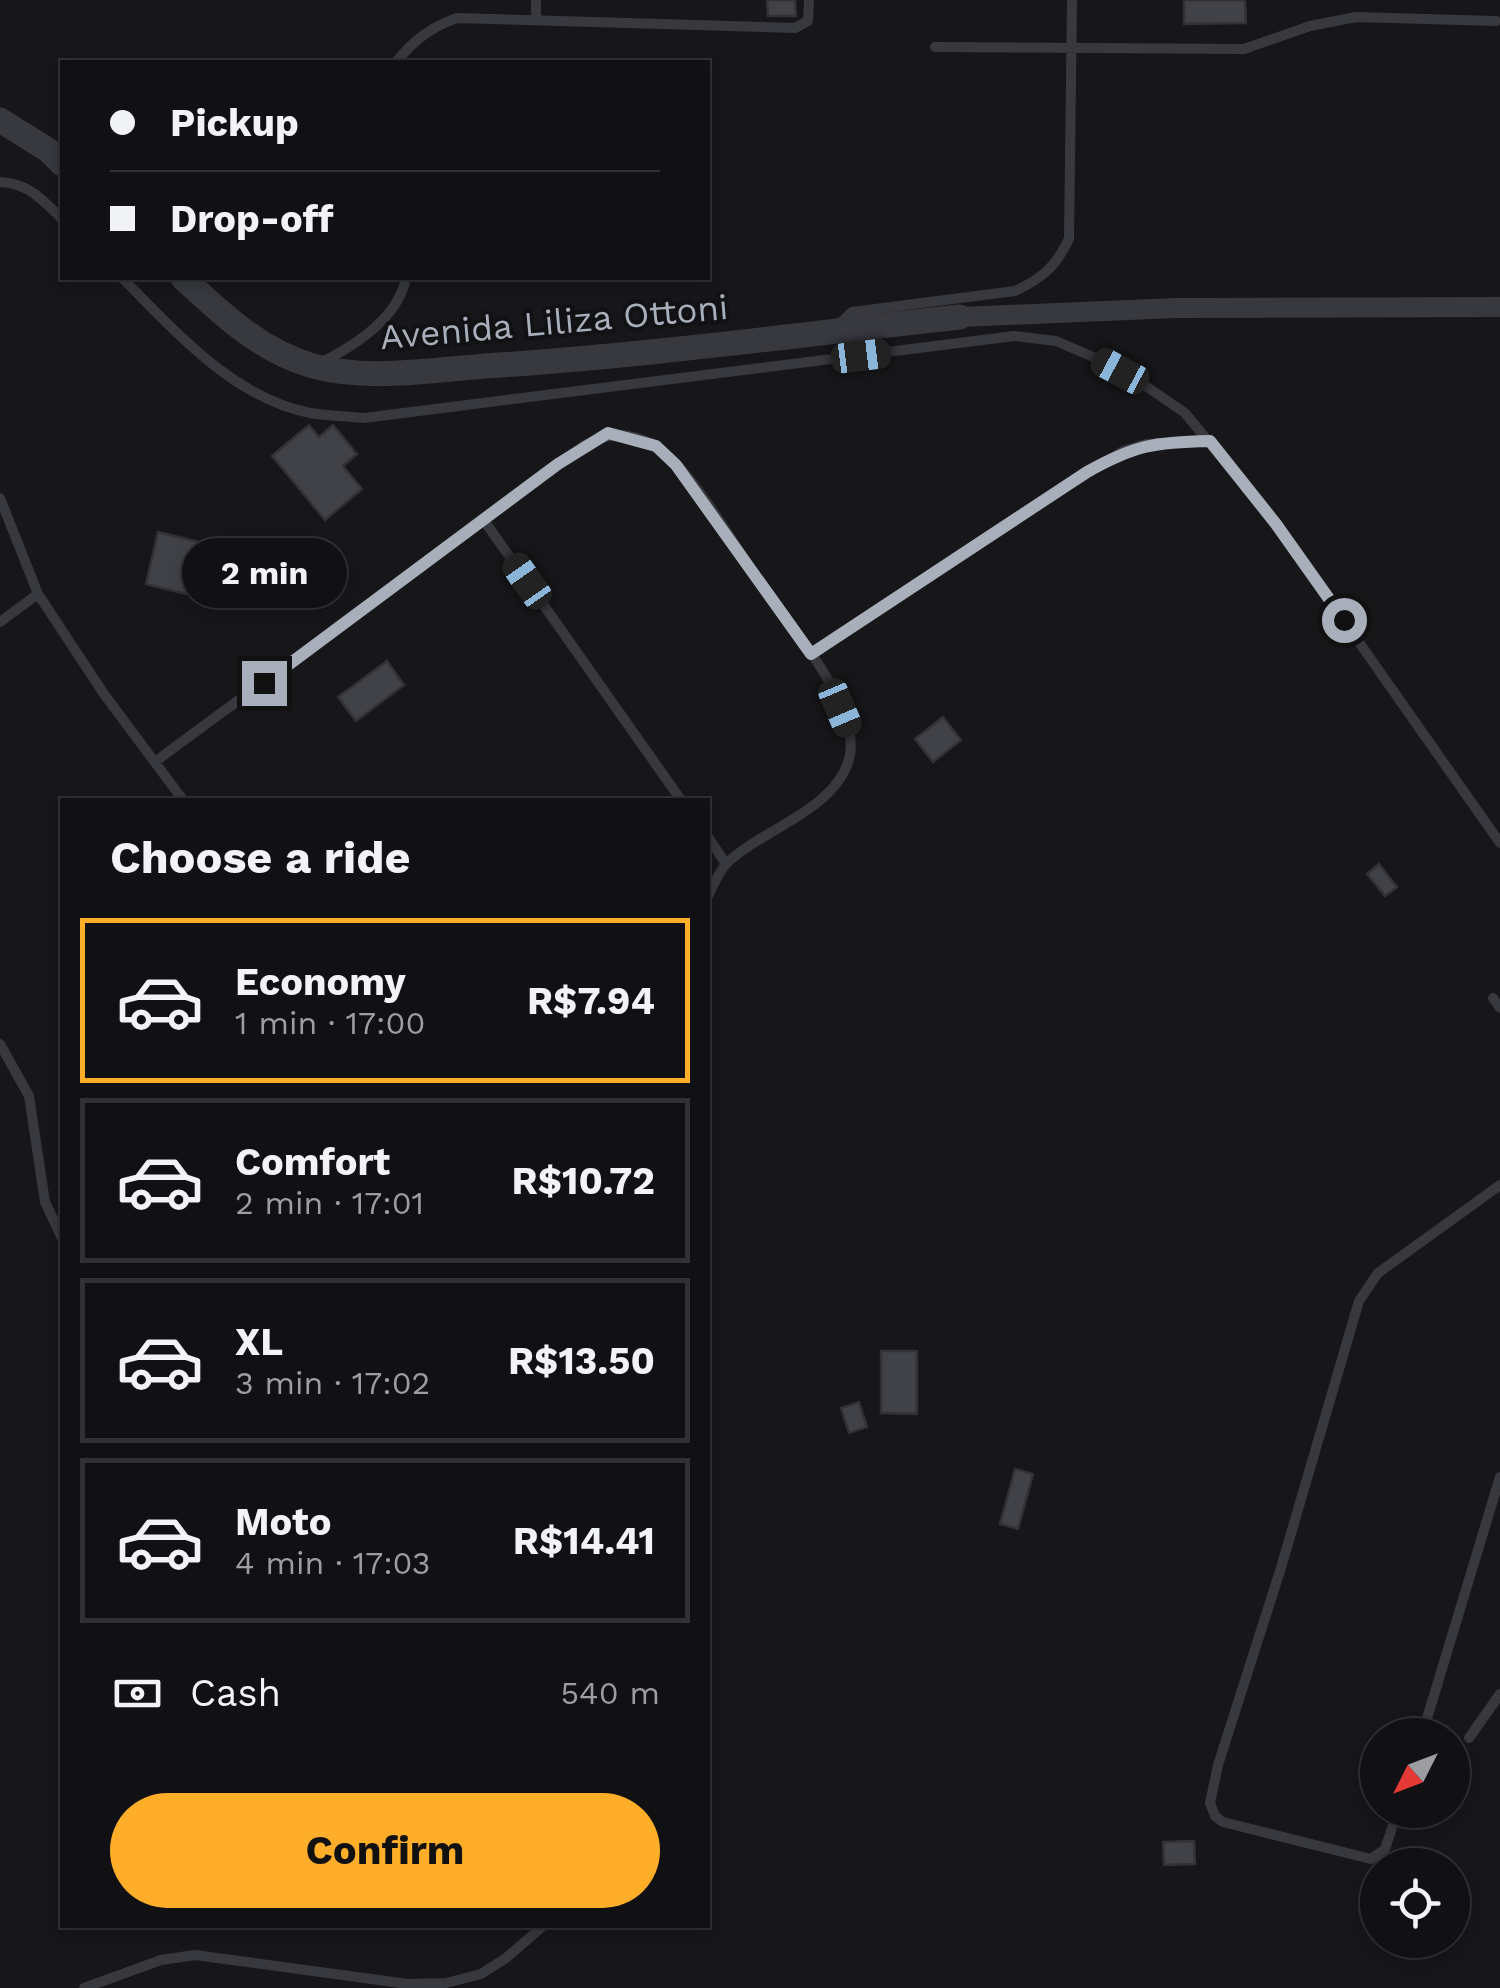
<!DOCTYPE html>
<meta charset="utf-8">
<style>
:root{--surface:#111114;--page:#1e1f22;--text:#f1f3f6;--muted:#9c9da0;--line:#303134;--accent:#ffae2a}
body{margin:0;font-family:"Work Sans",sans-serif;background:var(--page);color:var(--text);height:100vh;display:flex;flex-direction:column;font-size:38px;white-space:nowrap}
*{box-sizing:border-box;margin:0}
p{font-size:32px;color:var(--muted)}
.icon{flex:none;width:55px;height:55px;fill:none;stroke:currentColor;stroke-width:2;stroke-linecap:round;stroke-linejoin:round}
.map{position:relative;flex:1;overflow:hidden}
.side{position:absolute;left:60px;top:798px;width:650px;height:1130px;display:flex;flex-direction:column;background:var(--surface);border-radius:0px;box-shadow:0 5px 15px #0003,0 0 0 2px var(--line)}
.side>*{flex:none}
.top-card{position:absolute;left:60px;top:60px;width:650px;height:220px;border-radius:0px;box-shadow:0 5px 15px #0003,0 0 0 2px var(--line);display:grid;align-content:center;height:220px;padding:0 50px;background:var(--surface)}
.needle{width:65px;rotate:228deg}
.controls{position:absolute;left:1360px;top:1718px;display:grid;gap:20px}
.controls a{display:grid;place-items:center;width:110px;height:110px;border-radius:50%;background:var(--surface);box-shadow:0 5px 15px #0003,0 0 0 2px var(--line);font-size:50px}
.end{position:absolute;width:45px;height:45px;margin:-22px;border:12px solid #a8afba;background:#111;box-shadow:0 0 0 5px #111}
.from{border-radius:50%}
.bubble{position:absolute;height:70px;border-radius:35px;background:var(--surface);box-shadow:0 5px 15px #0003,0 0 0 2px var(--line);font-size:32px;font-weight:700;line-height:70px;text-align:center}
.car{position:absolute;width:30px;height:60px;margin:-30px -15px;border-radius:12px;box-shadow:0 0 8px 2px #0007;background:linear-gradient(#222 24%,#8ab4d8 0 40%,#222 0 76%,#8ab4d8 0 86%,#222 0)}
.top-card b{display:flex;align-items:center;gap:35px;height:95px;font-size:38px}
.top-card b+b{border-top:2px solid var(--line)}
.top-card i{width:25px;height:25px;background:var(--text)}
ul{padding:0;list-style:none}
li{display:flex;align-items:center;gap:30px;height:165px;margin:0 20px 15px;padding:0 30px;border:5px solid var(--line);border-radius:0px}
li div{flex:1}
li b{display:block;font-size:38px}
li em{font-style:normal;font-weight:700}
li.on{border-color:var(--accent)}
li>.icon{width:90px;height:90px;stroke-width:1.5}
h2{padding:0 50px;font-size:45px;line-height:120px}
.pay{display:flex;align-items:center;gap:25px;height:110px;padding:0 50px;font-size:38px}
.pay p{margin-inline-start:auto}
.cta{display:flex;gap:20px;margin-top:auto;padding:20px 50px}
.cta a{flex:1;height:115px;border-radius:60px;background:var(--accent);color:#111;font-size:40px;font-weight:700;line-height:115px;text-align:center}
.map>svg:first-child{display:block}
.building{fill:#414247;stroke:#313136;stroke-width:2.5}
.lines{fill:none;stroke-linecap:round;stroke-linejoin:round}
.service{stroke:#38393f;stroke-width:10}
.minor{stroke:#38393f;stroke-width:20}
.tertiary{stroke:#38393f;stroke-width:25}
.route{stroke:#a8afba;stroke-width:12}
.labels{text-anchor:middle;stroke-width:8;stroke-linejoin:round;paint-order:stroke}
.street-label{font-size:35px;fill:#a8afba;stroke:#121215}
</style>
<div class="map">
<svg width="1500" height="1988" viewBox="0 0 1500 1988">
<rect width="100%" height="100%" fill="#17171a"/>
<!-- building -->
<path class="building" d="M 767,0 L 795,0 L 796,16 L 768,16 Z
M 1184,0 L 1245,0 L 1246,23 L 1184,24 Z
M 309,425 L 319,437 L 333,425 L 357,454 L 343,466 L 362,489 L 325,520 L 272,456 Z
M 158,532 L 236,551 L 223,603 L 146,584 Z
M 387,661 L 404,685 L 356,721 L 338,697 Z
M 943,717 L 961,740 L 933,762 L 915,739 Z
M 1379,864 L 1397,887 L 1385,896 L 1367,874 Z
M 881,1351 L 917,1351 L 917,1414 L 881,1413 Z
M 859,1402 L 867,1427 L 849,1433 L 841,1408 Z
M 1015,1469 L 1033,1474 L 1018,1529 L 1000,1524 Z
M 1194,1841 L 1195,1864 L 1164,1865 L 1163,1842 Z"/>
<g class="lines">
<!-- service -->
<path class="service" d="M 536,18 L 536,0
M 935,47 L 1244,49 L 1310,26 L 1356,17 L 1496,21
M 396,62 C 414,40 431,27 457,18 L 795,28 L 808,21 L 809,0
M 0,182 C 28,183 43,200 62,219
M 122,278 C 176,331 231,397 310,413 C 327,416 347,416 364,418 L 1014,336 L 1056,341 L 1100,360 L 1140,382 L 1185,413 L 1276,524 L 1500,843
M 836,327 L 852,312 L 1015,291 C 1043,278 1056,266 1069,239 L 1072,0
M 322,362 C 356,345 398,318 406,278
M 0,498 L 38,594 L 104,694 L 183,800
M 483,519 L 681,800
M 0,622 L 38,594
M 811,654 L 973,546 L 1123,451 L 1146,444 L 1210,441
M 156,761 L 583,446 C 609,433 626,430 654,445 C 686,463 730,538 752,570 C 778,607 807,643 830,683 C 841,704 854,731 850,755 C 839,809 762,829 727,863 C 719,871 713,886 708,896
M 708,837 L 726,864
M 1493,998 L 1500,1008
M 0,1044 L 29,1096 L 45,1202 L 62,1238
M 1422,1735 L 1500,1477
M 1469,1738 L 1500,1694
M 1398,1810 L 1385,1849 L 1371,1859 L 1223,1822 L 1215,1816 L 1210,1803 L 1218,1765 L 1280,1571 L 1359,1301 L 1378,1273 L 1500,1185
M 84,1988 L 161,1960 L 195,1955 L 408,1984 L 446,1983 L 481,1974 L 506,1958 L 542,1927"/>
<!-- minor -->
<path class="minor" d="M 960,317 L 1176,308 L 1500,307"/>
<!-- tertiary -->
<path class="tertiary" d="M 0,120 L 48,150 L 62,164
M 183,278 C 222,314 260,351 313,366 C 368,381 430,370 486,366 C 645,356 803,334 960,317"/>
</g>
<g class="lines">
<!-- route -->
<path class="route" d="M 264,683 L 558,464 L 608,433 L 656,446 L 676,465 L 811,654 L 1087,472 C 1135,445 1155,442 1210,441 L 1276,524 L 1344,620"/>
</g>
<g class="labels">
<!-- street labels -->
<g class="street-label">
<text transform="translate(554 322) rotate(-5)" y="12">Avenida Liliza Ottoni</text>
</g>
</g>
</svg>
<div class="controls">
<a><svg class="needle" viewBox="-14 -14 28 28"><path d="M0-13l5 13h-10z" fill="#e53935"/><path d="M0 13l5-13h-10z" fill="#9c9da0"/></svg></a>
<a><svg class="icon" aria-label="locate" viewBox="0 0 24 24"><circle cx="12" cy="12" r="6"/><path d="M12 2v4M12 18v4M2 12h4M18 12h4"/></svg></a>
</div>
<i class="end from" style="left:1344px;top:620px"></i>
<i class="end" style="left:264px;top:683px"></i>
<div class="bubble" style="left:182px;top:538px;width:165px">2 min</div>
<i class="car" style="left:861px;top:356px;rotate:83deg"></i>
<i class="car" style="left:1120px;top:371px;rotate:298deg"></i>
<i class="car" style="left:527px;top:581px;rotate:325deg"></i>
<i class="car" style="left:840px;top:708px;rotate:157deg"></i>
<div class="top-card">
<b><i class="from"></i>Pickup</b>
<b><i></i>Drop-off</b>
</div>
<section class="side">
<h2>Choose a ride</h2>
<ul>
<li class="on"><svg class="icon" aria-label="car" viewBox="0 0 24 24"><path d="M5 17H2v-5l4-1 3-4h7l3 4 3 1v5h-3M9 17h6M6 11h13"/><circle cx="7" cy="17" r="2"/><circle cx="17" cy="17" r="2"/></svg><div><b>Economy</b><p>1 min · 17:00</p></div><em>R$7.94</em></li>
<li><svg class="icon" aria-label="car" viewBox="0 0 24 24"><path d="M5 17H2v-5l4-1 3-4h7l3 4 3 1v5h-3M9 17h6M6 11h13"/><circle cx="7" cy="17" r="2"/><circle cx="17" cy="17" r="2"/></svg><div><b>Comfort</b><p>2 min · 17:01</p></div><em>R$10.72</em></li>
<li><svg class="icon" aria-label="car" viewBox="0 0 24 24"><path d="M5 17H2v-5l4-1 3-4h7l3 4 3 1v5h-3M9 17h6M6 11h13"/><circle cx="7" cy="17" r="2"/><circle cx="17" cy="17" r="2"/></svg><div><b>XL</b><p>3 min · 17:02</p></div><em>R$13.50</em></li>
<li><svg class="icon" aria-label="car" viewBox="0 0 24 24"><path d="M5 17H2v-5l4-1 3-4h7l3 4 3 1v5h-3M9 17h6M6 11h13"/><circle cx="7" cy="17" r="2"/><circle cx="17" cy="17" r="2"/></svg><div><b>Moto</b><p>4 min · 17:03</p></div><em>R$14.41</em></li>
</ul>
<div class="pay"><svg class="icon" aria-label="cash" viewBox="0 0 24 24"><path d="M3 7h18v10H3z"/><circle cx="12" cy="12" r="2"/></svg>Cash<p>540 m</p></div>
<div class="cta"><a>Confirm</a></div>
</section>
</div>
